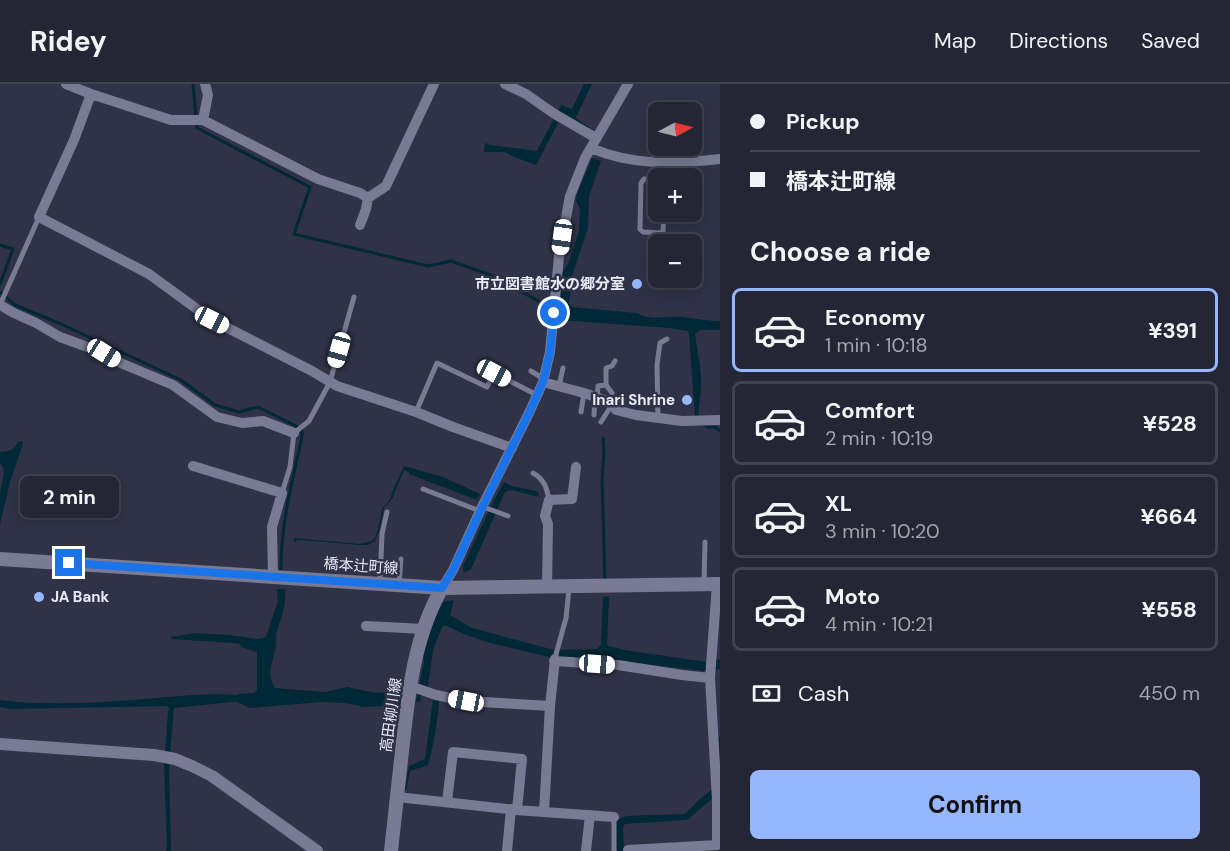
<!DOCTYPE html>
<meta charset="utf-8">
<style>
:root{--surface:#242635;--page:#303241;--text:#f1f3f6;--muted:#a3a5ad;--line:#414350;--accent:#96b6fd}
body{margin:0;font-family:"DM Sans","Noto Sans JP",sans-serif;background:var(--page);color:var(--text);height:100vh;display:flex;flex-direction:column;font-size:22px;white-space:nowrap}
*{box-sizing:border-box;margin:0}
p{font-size:20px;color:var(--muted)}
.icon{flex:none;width:33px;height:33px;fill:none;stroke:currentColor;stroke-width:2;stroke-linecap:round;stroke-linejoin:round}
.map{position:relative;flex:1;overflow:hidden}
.side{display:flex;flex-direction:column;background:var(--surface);width:510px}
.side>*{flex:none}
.banner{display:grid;align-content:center;height:132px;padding:0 30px;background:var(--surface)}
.needle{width:39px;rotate:83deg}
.fabs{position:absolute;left:648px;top:18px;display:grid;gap:12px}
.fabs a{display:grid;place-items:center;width:54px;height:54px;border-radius:9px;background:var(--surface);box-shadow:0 3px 15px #0003,0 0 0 2px var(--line);font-size:30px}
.end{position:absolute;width:27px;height:27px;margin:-14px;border:8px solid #1a73e8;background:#fff;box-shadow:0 0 0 3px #fff}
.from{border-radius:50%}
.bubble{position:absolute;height:42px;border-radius:9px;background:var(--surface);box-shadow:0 3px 15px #0003,0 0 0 2px var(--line);font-size:20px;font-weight:700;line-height:42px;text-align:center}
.car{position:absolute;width:18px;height:36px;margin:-18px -9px;border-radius:8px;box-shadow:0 0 4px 2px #0007;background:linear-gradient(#fff 24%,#345 0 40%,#fff 0 76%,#345 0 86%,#fff 0)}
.banner b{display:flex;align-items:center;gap:21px;height:57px;font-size:22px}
.banner b+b{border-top:2px solid var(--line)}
.banner i{width:15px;height:15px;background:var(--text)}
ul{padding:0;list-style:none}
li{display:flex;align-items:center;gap:18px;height:84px;margin:0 12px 9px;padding:0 18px;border:3px solid var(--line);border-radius:9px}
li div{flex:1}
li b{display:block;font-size:22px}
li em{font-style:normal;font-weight:700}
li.selected{border-color:var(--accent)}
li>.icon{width:54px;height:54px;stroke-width:1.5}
h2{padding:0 30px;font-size:27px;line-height:72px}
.pay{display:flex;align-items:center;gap:15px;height:66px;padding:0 30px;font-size:22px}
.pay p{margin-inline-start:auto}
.primary-button{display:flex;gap:12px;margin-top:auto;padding:12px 30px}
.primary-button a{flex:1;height:69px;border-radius:9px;background:var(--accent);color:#111;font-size:24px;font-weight:700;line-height:69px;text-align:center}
header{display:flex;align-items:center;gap:36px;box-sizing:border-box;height:84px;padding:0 30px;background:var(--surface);border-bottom:2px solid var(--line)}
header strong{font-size:28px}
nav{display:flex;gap:33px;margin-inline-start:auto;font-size:21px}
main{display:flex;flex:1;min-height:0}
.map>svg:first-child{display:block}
.water{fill:#002836}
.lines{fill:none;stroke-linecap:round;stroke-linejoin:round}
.stream{stroke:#002836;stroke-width:3}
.service{stroke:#797b94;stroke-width:5}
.minor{stroke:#797b94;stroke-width:10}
.tertiary{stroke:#797b94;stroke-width:12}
.secondary{stroke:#797b94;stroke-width:14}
.route{stroke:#1a73e8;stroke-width:8}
.poi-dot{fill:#96b6fd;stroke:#303247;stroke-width:2}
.labels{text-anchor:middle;stroke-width:5;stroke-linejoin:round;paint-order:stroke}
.poi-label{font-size:15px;font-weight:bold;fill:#e9eaf8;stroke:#303247;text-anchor:end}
.street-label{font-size:15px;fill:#e9eaf8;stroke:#303247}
</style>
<header>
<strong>Ridey</strong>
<nav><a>Map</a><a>Directions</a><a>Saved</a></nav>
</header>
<main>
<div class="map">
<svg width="720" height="767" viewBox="0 0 720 767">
<rect width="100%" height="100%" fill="#303247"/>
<!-- water -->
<path class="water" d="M 584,0 L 592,0 L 576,33 L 576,34 L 590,44 L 585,45 L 559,37 L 536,81 L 517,74 L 504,68 L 484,68 L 485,59 L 491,61 L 537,67 L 561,21 L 572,25 Z
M 592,74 L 601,77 L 589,112 L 588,144 L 573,189 L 569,219 L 572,223 L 636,229 C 651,237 665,232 680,233 C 694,234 707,237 720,237 L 720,246 L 700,246 L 695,250 C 697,265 700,279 701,293 C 702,306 699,319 698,332 L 695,332 L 689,250 L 688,247 L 670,244 L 559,236 L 559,215 L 562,189 L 568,180 L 579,147 L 580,125 L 576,116 L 577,110 Z
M 22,357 L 23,358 L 22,363 L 10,398 L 0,440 L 0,409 L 4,389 L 3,383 L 0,380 L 0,368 C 8,368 15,365 18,358 Z
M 404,382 L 443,393 L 480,410 L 477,416 L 409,390 L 409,388 L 404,386 L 392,415 L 384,424 L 379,447 L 375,457 L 368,461 L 361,461 L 298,456 L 294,458 L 294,454 L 360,460 L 372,457 L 375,454 L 378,445 L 382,425 L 390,415 L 395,401 L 396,400 Z
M 504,398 L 512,402 L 536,407 L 539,409 L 538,413 L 512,406 L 505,408 L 471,485 L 466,488 L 463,487 L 463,482 L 492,420 Z
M 277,505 L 285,505 C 287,520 281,533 277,547 C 275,552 277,557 276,562 C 273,575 266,592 275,604 L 325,608 L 347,603 L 376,609 L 402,607 L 401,621 L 364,623 L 345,619 L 321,618 L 250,624 L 237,618 L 232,618 L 174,624 L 169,681 L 171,767 L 166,767 L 167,763 L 164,682 L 168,629 L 169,624 L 167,622 L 11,625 L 0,623 L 0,616 C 50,623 107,618 157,614 C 181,612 213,609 236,611 L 238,610 L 254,609 L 257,606 L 257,569 L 256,568 L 242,563 L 240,560 L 234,559 L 172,555 L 170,553 L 196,549 L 229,551 L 258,555 L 266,553 L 278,517 Z
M 603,513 L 609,513 L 607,560 L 609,562 L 624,566 L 707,578 L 720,575 L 720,585 L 706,587 L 626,578 L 549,573 L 490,559 L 466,551 L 445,541 L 442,543 L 433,566 L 428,602 L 439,618 C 437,640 434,660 428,681 L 410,687 L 406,707 L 405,704 L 409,682 L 425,675 L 433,615 L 421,611 L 420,618 L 416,617 L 424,578 L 422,567 L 439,525 L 443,518 L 454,516 L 450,531 L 472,544 L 554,566 L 597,565 L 601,561 Z
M 717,653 L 720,653 L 720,708 L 687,736 L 625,740 L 623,744 L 624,767 L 617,767 L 616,739 L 618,736 L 626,732 L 685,730 L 699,716 L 720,699 Z"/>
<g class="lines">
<!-- stream -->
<path class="stream" d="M 193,0 L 197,44 L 310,103 L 294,150 L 428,182 L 451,177 L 493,192 L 544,220
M 0,161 L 13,165 L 0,200
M 0,208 L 15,221 L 61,240 L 181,296 L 215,321 L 239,328 L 258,323 L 302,345 L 302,353 C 292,398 280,443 281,490
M 703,340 L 708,343 L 715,343 L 720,347
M 603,354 L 604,367 L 602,396 L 605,498"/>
<!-- service -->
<path class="service" d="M 662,94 L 663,79
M 666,94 L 667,79
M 658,96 L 644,95 L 641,99 L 640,145 L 643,148 L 661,149 L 663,147 L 664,128
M 0,221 L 39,133
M 531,287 L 544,295
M 606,301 L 606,284 L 612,282 L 615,277
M 559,302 L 563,284
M 597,313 L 598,302 L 606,301 L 612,309
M 416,328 L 437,279 L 487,303 L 494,289 L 537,311
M 581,328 L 584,309
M 594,331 L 595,313
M 658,334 L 657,281 L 660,259 L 667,255
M 601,338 L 613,319
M 533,389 C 544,395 547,404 549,416
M 423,405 L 480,427
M 282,409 L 290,383 L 294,349 L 309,337 L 330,298 L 354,213
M 483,423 L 508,432
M 380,498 L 382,450 L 387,428
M 704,499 L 705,458
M 399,500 L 401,475
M 555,574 L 566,534 L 569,504
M 614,733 L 614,767"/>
<!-- minor -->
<path class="minor" d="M 66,0 L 91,10 L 171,36 L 203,36 L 318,95 L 360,109 L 368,114
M 505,0 L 526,10 L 553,29 L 596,54
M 91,10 L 74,56 L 39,133 L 149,190 L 212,236 L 312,287 L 337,302 L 416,328 L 453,343 L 512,364
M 203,36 L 208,11 L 205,0
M 591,64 C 632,82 676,80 720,75
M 368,114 L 386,102 L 434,0
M 360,141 L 366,125 L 368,114
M 0,221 L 14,229 L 36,239 L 60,253 L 104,269 L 123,280 L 173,301 L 217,333 L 242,339 L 263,337 L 294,349
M 543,298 L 584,309 L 613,319 L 616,326 L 636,331 L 682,337 L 720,336
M 193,382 L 282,409 L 272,443 L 273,492
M 547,503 L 548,440 L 545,432 L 549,416 L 572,415 L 576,383
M 442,504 L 453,486 L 480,427 L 529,329 L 543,298 L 550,268 L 559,172 L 570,112 L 585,74 L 628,0
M 366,542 L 424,545
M 554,577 L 618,581 L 682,591 L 710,594
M 410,602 L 436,611 L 466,617 L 550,622
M 397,713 L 516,726 L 614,733
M 447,718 L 453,668 L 522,675 L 517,726
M 544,728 L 550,622 L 555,575
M 507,767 L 511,725
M 586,767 L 590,731
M 628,767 L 628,766 L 717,761 L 717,716 L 710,594 L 717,500"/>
<!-- tertiary -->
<path class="tertiary" d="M 0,660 L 154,671 L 175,675 L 192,682 L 212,692 L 317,767"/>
<!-- secondary -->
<path class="secondary" d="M 0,475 L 442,504 L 720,500
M 391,767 C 395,731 399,694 403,658 C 409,605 415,551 442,504"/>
</g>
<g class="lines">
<!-- route -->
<path class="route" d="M 69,479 L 442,504 L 453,486 L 480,428 L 529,329 L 543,298 L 550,268 L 554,229"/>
</g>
<!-- markers -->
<g class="poi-dot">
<circle cx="637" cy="200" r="6"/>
<circle cx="687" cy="316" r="6"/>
<circle cx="39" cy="513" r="6"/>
</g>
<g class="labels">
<!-- poi labels -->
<g class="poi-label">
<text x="625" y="205">市立図書館水の郷分室</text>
<text x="675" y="321">Inari Shrine</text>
<text x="51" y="518" text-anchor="start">JA Bank</text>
</g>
<!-- street labels -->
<g class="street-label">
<text transform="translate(361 482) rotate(4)" y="5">橋本辻町線</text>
<text transform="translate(391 631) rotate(-82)" y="5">高田柳川線</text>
</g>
</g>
</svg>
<div class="fabs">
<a><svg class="needle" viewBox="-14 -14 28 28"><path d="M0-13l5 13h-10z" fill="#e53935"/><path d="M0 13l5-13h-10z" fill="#a3a5ad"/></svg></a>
<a>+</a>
<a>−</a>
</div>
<i class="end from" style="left:554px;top:229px"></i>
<i class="end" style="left:69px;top:479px"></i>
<div class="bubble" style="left:20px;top:392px;width:99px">2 min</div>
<i class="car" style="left:562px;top:153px;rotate:188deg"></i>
<i class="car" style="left:212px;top:236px;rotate:117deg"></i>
<i class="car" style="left:339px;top:266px;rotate:196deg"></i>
<i class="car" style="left:104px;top:269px;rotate:122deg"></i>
<i class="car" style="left:494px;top:289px;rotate:118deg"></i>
<i class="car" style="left:597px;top:580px;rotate:94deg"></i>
<i class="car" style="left:466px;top:617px;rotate:281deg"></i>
</div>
<section class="side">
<div class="banner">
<b><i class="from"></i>Pickup</b>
<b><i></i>橋本辻町線</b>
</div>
<h2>Choose a ride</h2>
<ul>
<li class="selected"><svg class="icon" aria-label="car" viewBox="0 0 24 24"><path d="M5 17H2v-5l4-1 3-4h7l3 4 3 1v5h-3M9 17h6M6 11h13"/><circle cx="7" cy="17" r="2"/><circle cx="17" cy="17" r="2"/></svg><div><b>Economy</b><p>1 min · 10:18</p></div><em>¥391</em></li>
<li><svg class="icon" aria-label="car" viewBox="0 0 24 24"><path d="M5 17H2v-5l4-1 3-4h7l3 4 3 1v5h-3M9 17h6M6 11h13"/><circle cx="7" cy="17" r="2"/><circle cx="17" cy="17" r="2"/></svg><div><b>Comfort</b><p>2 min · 10:19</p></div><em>¥528</em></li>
<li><svg class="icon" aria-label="car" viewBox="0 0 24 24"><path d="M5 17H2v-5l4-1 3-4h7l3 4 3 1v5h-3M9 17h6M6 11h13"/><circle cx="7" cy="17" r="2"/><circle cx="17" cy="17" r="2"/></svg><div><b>XL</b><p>3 min · 10:20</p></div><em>¥664</em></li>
<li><svg class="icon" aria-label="car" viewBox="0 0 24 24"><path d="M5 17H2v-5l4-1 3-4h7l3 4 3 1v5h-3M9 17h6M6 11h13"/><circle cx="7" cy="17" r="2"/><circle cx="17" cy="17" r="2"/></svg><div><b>Moto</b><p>4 min · 10:21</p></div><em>¥558</em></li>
</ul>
<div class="pay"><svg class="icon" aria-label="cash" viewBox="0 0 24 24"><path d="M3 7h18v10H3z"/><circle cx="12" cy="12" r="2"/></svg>Cash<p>450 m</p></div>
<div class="primary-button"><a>Confirm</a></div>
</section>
</main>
